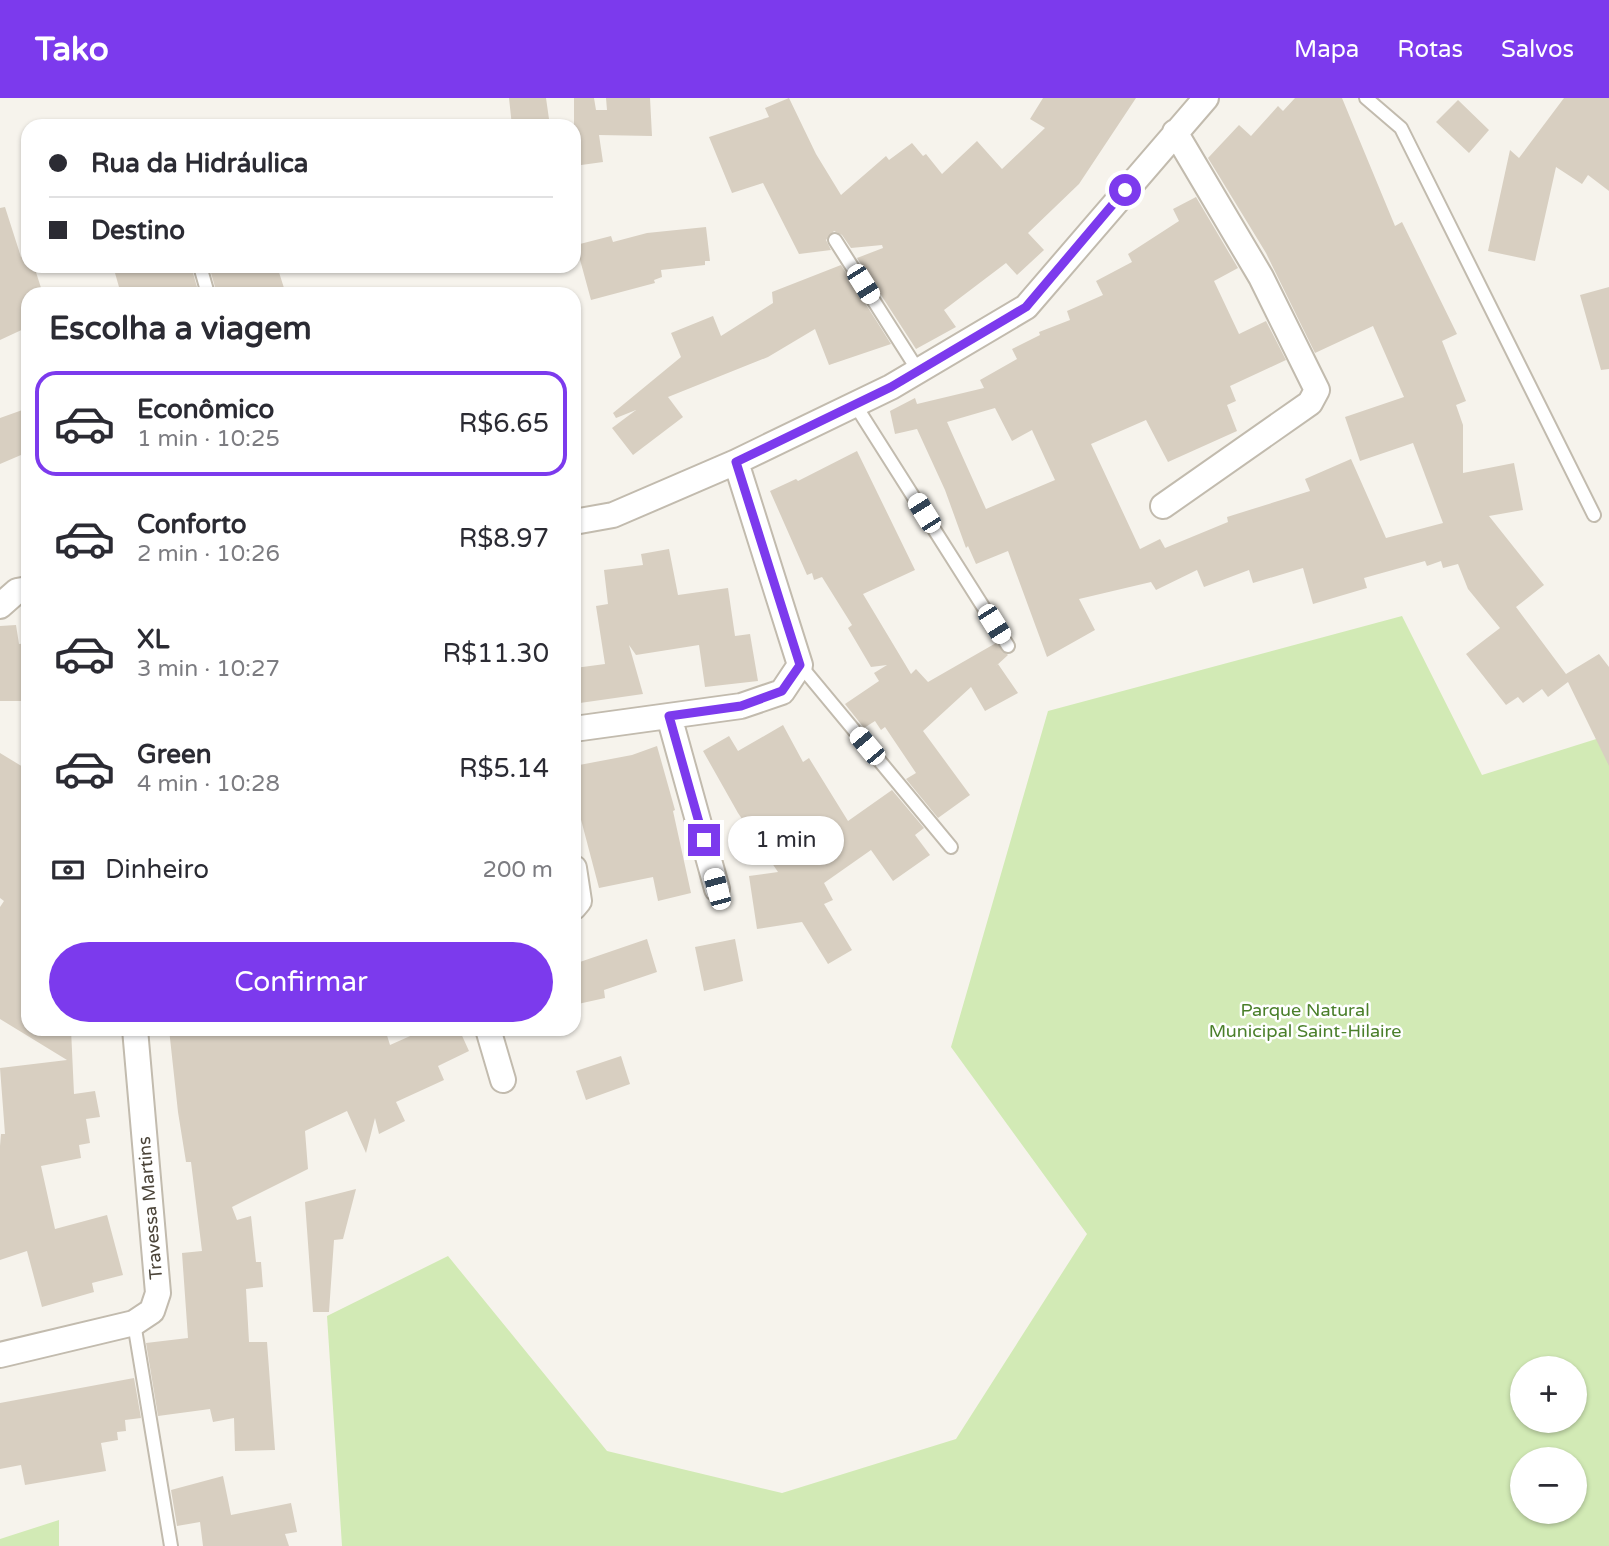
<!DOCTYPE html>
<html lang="pt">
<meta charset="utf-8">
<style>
:root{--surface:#fff;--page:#f2f2f3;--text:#2b2b33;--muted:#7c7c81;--line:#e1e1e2;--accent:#7c3aed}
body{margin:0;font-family:"Varela Round",sans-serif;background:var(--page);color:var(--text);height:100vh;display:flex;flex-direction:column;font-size:26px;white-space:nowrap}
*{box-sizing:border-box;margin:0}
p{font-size:23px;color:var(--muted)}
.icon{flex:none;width:38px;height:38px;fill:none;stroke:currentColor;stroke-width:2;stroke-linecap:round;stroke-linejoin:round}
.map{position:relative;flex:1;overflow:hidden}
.sheet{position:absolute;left:21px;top:189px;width:560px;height:749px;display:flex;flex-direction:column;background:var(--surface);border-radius:21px;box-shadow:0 2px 5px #0004}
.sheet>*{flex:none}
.hud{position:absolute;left:21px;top:21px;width:560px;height:154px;border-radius:21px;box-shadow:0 2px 5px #0004;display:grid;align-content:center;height:154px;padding:0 28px;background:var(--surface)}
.fabs{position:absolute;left:1510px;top:1258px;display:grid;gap:14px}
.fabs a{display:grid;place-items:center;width:77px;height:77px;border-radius:50%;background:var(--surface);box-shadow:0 2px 5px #0004;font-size:35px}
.end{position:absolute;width:32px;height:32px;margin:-16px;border:9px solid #7c3aed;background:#fff;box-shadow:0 0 0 4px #fff}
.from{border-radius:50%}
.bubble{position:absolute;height:49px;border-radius:24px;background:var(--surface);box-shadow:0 2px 5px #0004;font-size:23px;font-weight:600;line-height:49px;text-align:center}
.car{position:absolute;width:21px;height:42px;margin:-21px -10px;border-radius:9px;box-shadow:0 0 5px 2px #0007;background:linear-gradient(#fff 24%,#345 0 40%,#fff 0 76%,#345 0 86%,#fff 0)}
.hud b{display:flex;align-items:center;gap:24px;height:66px;font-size:26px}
.hud b+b{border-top:2px solid var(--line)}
.hud i{width:18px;height:18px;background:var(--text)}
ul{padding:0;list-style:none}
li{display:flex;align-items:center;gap:21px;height:105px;margin:0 14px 10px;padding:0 14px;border:4px solid transparent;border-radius:21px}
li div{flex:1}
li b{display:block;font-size:26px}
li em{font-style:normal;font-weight:600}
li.current{border-color:var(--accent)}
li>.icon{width:63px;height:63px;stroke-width:1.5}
h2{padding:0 28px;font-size:32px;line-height:84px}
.pay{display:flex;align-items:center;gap:18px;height:77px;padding:0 28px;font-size:26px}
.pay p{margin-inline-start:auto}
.cta{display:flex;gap:14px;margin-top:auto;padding:14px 28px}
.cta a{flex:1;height:80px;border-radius:42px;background:var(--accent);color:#fff;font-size:28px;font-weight:600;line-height:80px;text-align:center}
header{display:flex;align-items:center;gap:42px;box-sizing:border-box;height:98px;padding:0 35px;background:var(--accent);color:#fff}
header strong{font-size:33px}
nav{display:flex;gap:38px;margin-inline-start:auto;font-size:24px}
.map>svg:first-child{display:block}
.green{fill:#d2eab5;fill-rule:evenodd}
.building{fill:#d8cfc1;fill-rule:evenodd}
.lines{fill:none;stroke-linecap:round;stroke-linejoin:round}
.service-casing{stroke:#c2bbae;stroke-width:16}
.minor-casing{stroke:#c2bbae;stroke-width:28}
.service{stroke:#fff;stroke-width:12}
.minor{stroke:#fff;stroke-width:24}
.route{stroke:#7c3aed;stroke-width:9}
.labels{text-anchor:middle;stroke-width:5;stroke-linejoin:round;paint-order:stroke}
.park-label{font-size:18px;fill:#4a7f2a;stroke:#fff}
.street-label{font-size:18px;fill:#4b4439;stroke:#fff}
</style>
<header>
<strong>Tako</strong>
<nav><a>Mapa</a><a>Rotas</a><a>Salvos</a></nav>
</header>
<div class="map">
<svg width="1609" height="1448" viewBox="0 0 1609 1448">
<rect width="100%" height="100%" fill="#f6f3ec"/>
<!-- green -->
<path class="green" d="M 1402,518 L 1482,677 L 1609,637 L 1609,1448 L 342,1448 L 327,1218 L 448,1158 L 607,1353 L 782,1395 L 956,1341 L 1087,1136 L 951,949 L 1048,613 ZM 1522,1270 L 1575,1270 L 1575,1323 L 1522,1323 ZM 1522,1362 L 1575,1362 L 1575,1414 L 1522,1414 Z
M 59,1422 L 59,1448 L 0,1448 L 0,1441 Z"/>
<!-- building -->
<path class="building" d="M 509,0 L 546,0 L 550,28 L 512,28 Z
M 574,0 L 594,0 L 596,12 L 607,12 L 606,0 L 650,0 L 652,38 L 599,37 L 603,64 L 574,68 Z
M 789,0 L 816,56 L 841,97 L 886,58 L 889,62 L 912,45 L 923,58 L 926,56 L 942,76 L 977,43 L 1002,71 L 1045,30 L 1030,21 L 1043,0 L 1136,0 L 1079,86 L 1028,135 L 1044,152 L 1017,177 L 1006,165 L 944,212 L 956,229 L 916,251 L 857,160 L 883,150 L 882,147 L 851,150 L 842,137 L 834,133 L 826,142 L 831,152 L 799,156 L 763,85 L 732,95 L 709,39 L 769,19 L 765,10 Z
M 1295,0 L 1342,0 L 1395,128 L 1402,124 L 1457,236 L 1442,243 L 1466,303 L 1456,307 L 1463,327 L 1463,375 L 1514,365 L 1523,412 L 1489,418 L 1544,487 L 1516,509 L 1566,576 L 1599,556 L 1609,569 L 1609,668 L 1568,584 L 1548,599 L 1542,591 L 1523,605 L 1518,599 L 1506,607 L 1466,556 L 1500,530 L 1468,491 L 1458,466 L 1443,470 L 1441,463 L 1427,468 L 1425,463 L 1364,480 L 1367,490 L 1313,506 L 1303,470 L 1253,485 L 1249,472 L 1204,489 L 1197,472 L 1156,492 L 1151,484 L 1079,501 L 1095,532 L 1047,559 L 1008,453 L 976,466 L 968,448 L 966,450 L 945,392 L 917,331 L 895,336 L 890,313 L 915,300 L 917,306 L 984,290 L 980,282 L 1017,261 L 1012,251 L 1040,237 L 1039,234 L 1070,222 L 1067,213 L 1103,197 L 1096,183 L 1132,164 L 1128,156 L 1179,123 L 1173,111 L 1196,99 L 1238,170 L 1214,183 L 1239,236 L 1266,223 L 1286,262 L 1230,288 L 1236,303 L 1227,307 L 1237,333 L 1168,364 L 1146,322 L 1091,346 L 1140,451 L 1160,441 L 1165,450 L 1228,424 L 1227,419 L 1310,393 L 1305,381 L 1351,361 L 1386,440 L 1443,425 L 1413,345 L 1360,363 L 1345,319 L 1404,299 L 1373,228 L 1315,255 L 1266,155 L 1208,60 L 1239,27 L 1251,38 L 1278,8 L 1283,13 ZM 995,310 L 1012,343 L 1032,332 L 1055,382 L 986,411 L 947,324 Z
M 1564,0 L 1609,0 L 1609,93 L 1588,77 L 1582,86 L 1556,69 L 1535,163 L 1488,153 L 1510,52 L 1519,60 Z
M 1458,2 L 1489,32 L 1469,55 L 1436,24 Z
M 5,109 L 21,159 L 28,156 L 28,168 L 34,168 L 43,196 L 28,196 L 28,229 L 0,242 L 0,110 Z
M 706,129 L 710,163 L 705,163 L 705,167 L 661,172 L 662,179 L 654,182 L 655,185 L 591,202 L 576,147 L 611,138 L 613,144 L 647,135 Z
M 841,167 L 891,246 L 829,267 L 815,231 L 768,259 L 668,299 L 683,319 L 633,357 L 612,330 L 636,312 L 616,320 L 613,315 L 681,259 L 671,235 L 713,218 L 721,238 L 773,205 L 772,194 Z
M 113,168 L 191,168 L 199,196 L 121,196 Z
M 209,168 L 277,168 L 284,190 L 266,196 L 217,196 Z
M 1609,189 L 1609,271 L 1601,272 L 1580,197 Z
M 28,310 L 28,354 L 0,366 L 0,320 Z
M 857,353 L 915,472 L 863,496 L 911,576 L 916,571 L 928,584 L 996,545 L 1008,557 L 996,568 L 998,566 L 1018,595 L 985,613 L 971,589 L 923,633 L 970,697 L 938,720 L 906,681 L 916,675 L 885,629 L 881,632 L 875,623 L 864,630 L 845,606 L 879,583 L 874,575 L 887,567 L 871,569 L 848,530 L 852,527 L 822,479 L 814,482 L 812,475 L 807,477 L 770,393 L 796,381 L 798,383 Z
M 669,451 L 678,497 L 728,490 L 735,538 L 750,536 L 758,583 L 705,589 L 699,547 L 636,557 L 629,547 L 643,596 L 580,605 L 575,570 L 605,566 L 596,508 L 608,506 L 604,472 L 643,467 L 641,456 Z
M 16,527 L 19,546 L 28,545 L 28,573 L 22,573 L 26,603 L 0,603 L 0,528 Z
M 783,627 L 803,664 L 809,660 L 848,723 L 892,692 L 924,730 L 915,737 L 930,757 L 893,783 L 871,752 L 824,785 L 833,802 L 824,806 L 852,852 L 828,866 L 802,824 L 757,831 L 749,778 L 778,774 L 738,715 L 703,653 L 729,638 L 738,653 Z
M 657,648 L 675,712 L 673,713 L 691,795 L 658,803 L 653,779 L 599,790 L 574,695 L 574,668 L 632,657 Z
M 0,655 L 28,672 L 28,931 L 71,931 L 74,996 L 95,993 L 100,1019 L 86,1021 L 90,1045 L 79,1047 L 81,1060 L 41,1068 L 55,1131 L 107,1117 L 123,1177 L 92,1185 L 94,1194 L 42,1209 L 27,1153 L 0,1162 L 0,1048 L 1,1036 L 5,1036 L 0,970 L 67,962 L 0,921 L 0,809 L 4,803 L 0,800 Z
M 647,841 L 657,874 L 604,892 L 605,900 L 578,906 L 574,866 Z
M 735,841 L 743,883 L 704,893 L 695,849 Z
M 169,931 L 385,931 L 390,947 L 426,931 L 459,931 L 469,953 L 438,968 L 444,982 L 396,1004 L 405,1023 L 379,1036 L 375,1020 L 366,1055 L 347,1013 L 305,1033 L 308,1071 L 232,1109 L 237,1122 L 251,1118 L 256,1164 L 261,1164 L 263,1189 L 246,1191 L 249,1244 L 267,1244 L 275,1352 L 235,1353 L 234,1320 L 213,1324 L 210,1311 L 158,1318 L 146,1245 L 188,1240 L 182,1155 L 202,1153 L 191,1064 L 186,1064 L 178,1014 Z
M 621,958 L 630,986 L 586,1002 L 576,973 Z
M 356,1091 L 343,1141 L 334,1142 L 329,1214 L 313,1214 L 305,1104 Z
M 134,1280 L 141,1320 L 125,1322 L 126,1333 L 117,1334 L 118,1342 L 101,1345 L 106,1373 L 25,1387 L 21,1367 L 0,1371 L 0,1305 Z
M 223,1378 L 231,1417 L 291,1405 L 297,1434 L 285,1436 L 289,1448 L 203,1448 L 200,1424 L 177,1428 L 171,1392 Z"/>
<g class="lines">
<defs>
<path id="service" d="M 1366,0 L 1401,30 L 1594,417
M 835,142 L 919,274
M 200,168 L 208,196
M 854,305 L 1008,548
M 800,567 L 951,749
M 134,1225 L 171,1448"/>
<path id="minor" d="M 1163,408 L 1310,305 L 1317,292 L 1261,179 L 1175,34
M 574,424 L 613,417 L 736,364 L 891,289 L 1026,209 L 1206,0
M 0,508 L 17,493 L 28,491
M 669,618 L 717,791
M 574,631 L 741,608 L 782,594 L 800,567 L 736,364
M 574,770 L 579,803 L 574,809
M 488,931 L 503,982
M 0,1257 L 134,1225 L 152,1213 L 158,1195 L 135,931"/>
</defs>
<!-- service casing -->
<use href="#service" class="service-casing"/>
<!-- minor casing -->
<use href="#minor" class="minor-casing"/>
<!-- service -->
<use href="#service" class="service"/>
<!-- minor -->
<use href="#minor" class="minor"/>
</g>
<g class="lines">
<!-- route -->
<path class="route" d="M 704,742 L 669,618 L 741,608 L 782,593 L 800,567 L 736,364 L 891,289 L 1026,209 L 1125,92"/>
</g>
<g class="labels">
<!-- park labels -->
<g class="park-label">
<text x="1305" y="918">Parque Natural<tspan x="1305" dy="21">Municipal Saint-Hilaire</tspan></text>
</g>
<!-- street labels -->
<g class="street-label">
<text transform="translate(150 1110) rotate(-95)" y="6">Travessa Martins</text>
</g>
</g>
</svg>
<div class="fabs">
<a>+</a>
<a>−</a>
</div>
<i class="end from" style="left:1125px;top:92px"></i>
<i class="end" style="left:704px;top:742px"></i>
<div class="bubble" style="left:728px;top:718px;width:116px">1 min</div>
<i class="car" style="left:863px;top:186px;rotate:148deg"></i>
<i class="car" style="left:924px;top:415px;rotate:328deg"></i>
<i class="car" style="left:994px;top:526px;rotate:148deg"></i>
<i class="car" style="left:867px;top:648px;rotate:320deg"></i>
<i class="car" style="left:717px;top:791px;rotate:345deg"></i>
<div class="hud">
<b><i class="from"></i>Rua da Hidráulica</b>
<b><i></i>Destino</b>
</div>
<section class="sheet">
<h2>Escolha a viagem</h2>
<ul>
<li class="current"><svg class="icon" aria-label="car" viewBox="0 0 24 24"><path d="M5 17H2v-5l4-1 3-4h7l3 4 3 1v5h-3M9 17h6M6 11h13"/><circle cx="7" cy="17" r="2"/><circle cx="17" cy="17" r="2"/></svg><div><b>Econômico</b><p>1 min · 10:25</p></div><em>R$6.65</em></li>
<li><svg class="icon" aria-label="car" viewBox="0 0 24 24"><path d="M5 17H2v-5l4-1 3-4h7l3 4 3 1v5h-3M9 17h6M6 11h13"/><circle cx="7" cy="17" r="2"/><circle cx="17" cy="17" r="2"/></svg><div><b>Conforto</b><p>2 min · 10:26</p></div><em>R$8.97</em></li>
<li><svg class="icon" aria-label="car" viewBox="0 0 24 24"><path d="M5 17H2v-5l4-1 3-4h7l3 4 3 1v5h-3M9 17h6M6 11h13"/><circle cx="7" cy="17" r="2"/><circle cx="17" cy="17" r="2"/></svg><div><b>XL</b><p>3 min · 10:27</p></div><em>R$11.30</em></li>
<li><svg class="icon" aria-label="car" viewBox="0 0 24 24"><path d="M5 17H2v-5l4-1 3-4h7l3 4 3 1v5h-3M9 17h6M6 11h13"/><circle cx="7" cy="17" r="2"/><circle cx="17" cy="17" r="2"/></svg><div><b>Green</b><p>4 min · 10:28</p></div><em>R$5.14</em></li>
</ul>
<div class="pay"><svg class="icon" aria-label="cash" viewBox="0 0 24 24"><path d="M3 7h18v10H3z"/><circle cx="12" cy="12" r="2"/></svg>Dinheiro<p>200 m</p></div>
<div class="cta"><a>Confirmar</a></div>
</section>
</div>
